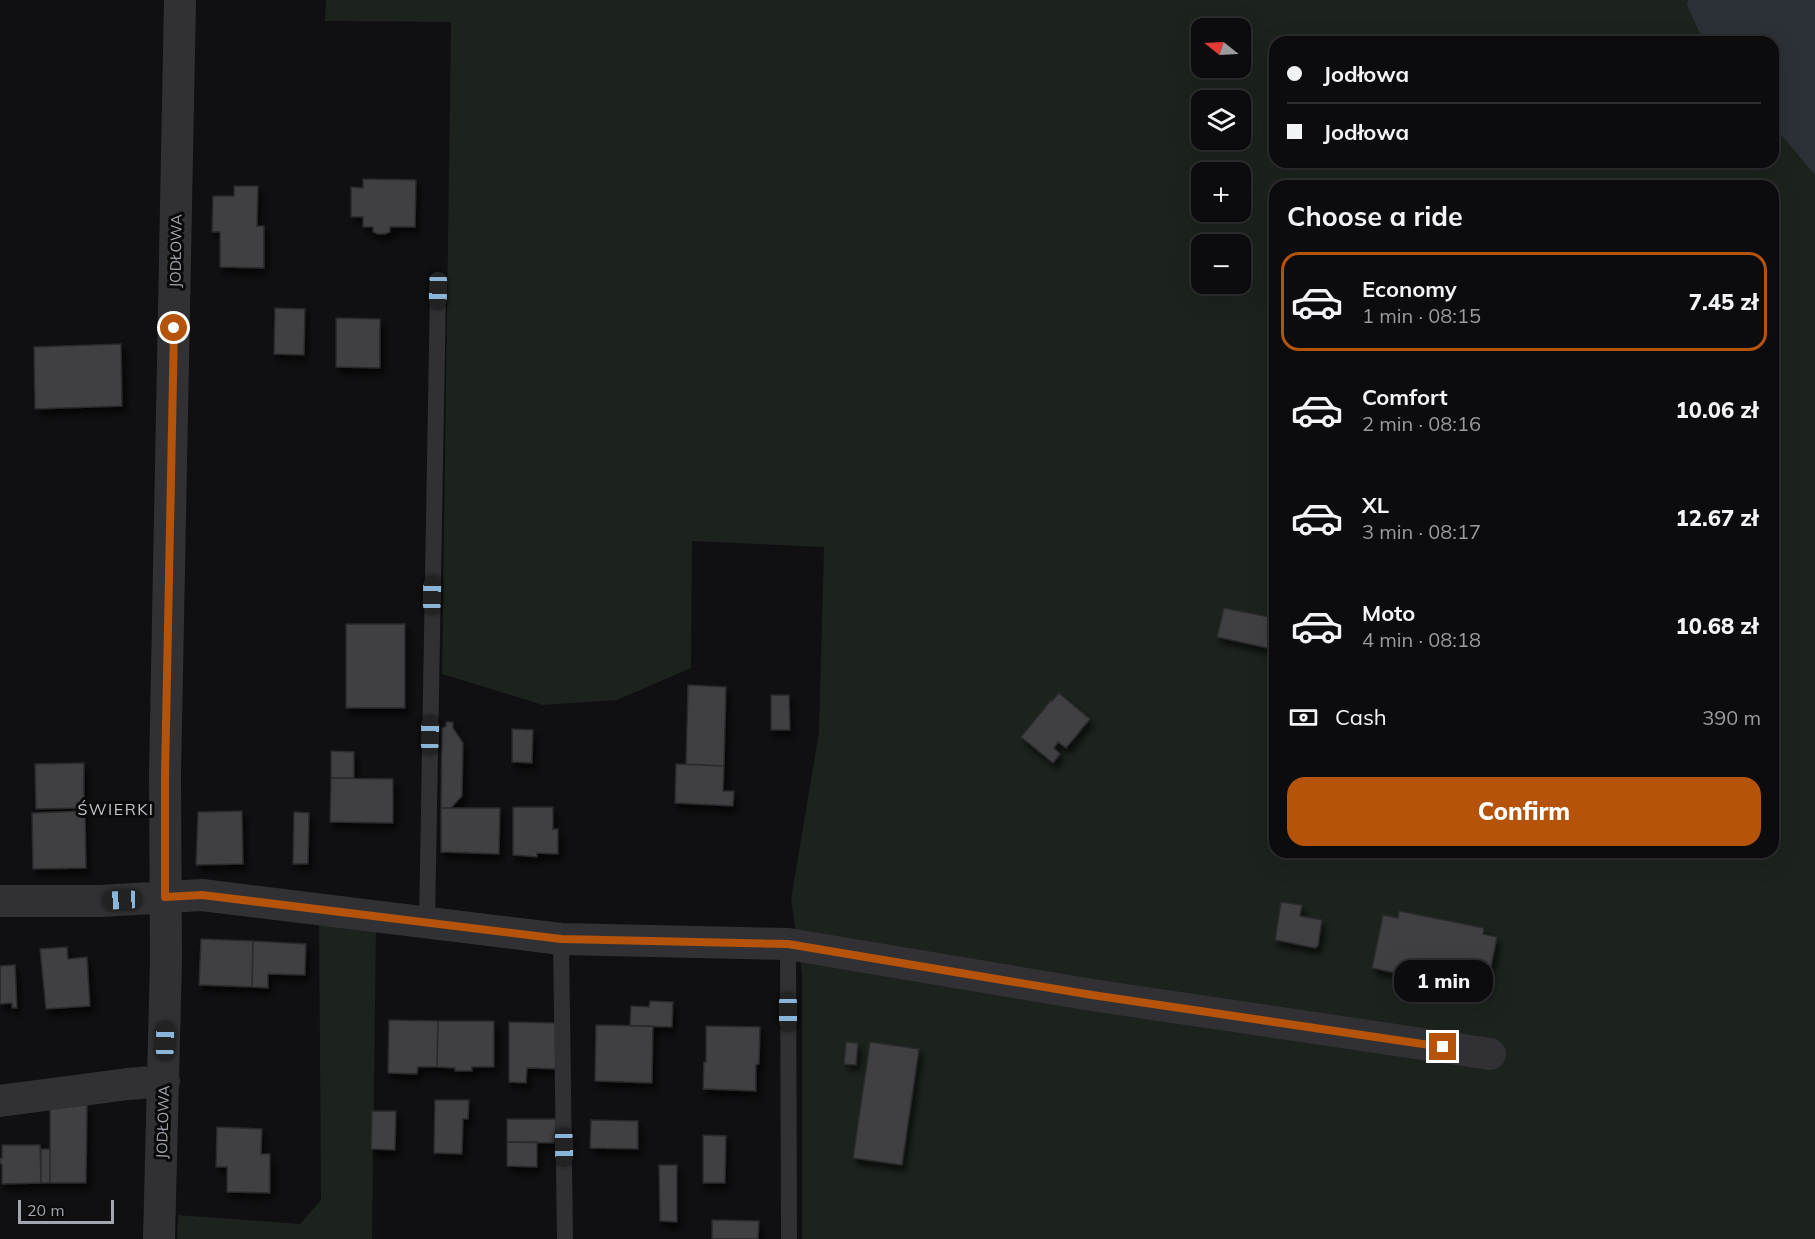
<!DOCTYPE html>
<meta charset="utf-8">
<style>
:root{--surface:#0c0b0d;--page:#1a191b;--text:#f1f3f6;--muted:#9a9b9d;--line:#2c2b2e;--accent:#b45309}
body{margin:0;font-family:Mulish,sans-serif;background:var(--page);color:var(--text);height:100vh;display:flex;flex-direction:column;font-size:22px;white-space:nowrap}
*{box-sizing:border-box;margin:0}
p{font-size:20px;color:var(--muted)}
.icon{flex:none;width:33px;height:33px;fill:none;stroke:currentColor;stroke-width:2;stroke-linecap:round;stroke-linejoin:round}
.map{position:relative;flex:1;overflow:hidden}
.panel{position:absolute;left:1269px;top:180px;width:510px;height:678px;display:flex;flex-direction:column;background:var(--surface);border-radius:18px;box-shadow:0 6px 24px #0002,0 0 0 2px var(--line)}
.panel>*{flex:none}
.top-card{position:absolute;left:1269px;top:36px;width:510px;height:132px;border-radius:18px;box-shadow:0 6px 24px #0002,0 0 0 2px var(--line);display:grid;align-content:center;height:132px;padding:0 18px;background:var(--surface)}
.needle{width:39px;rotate:288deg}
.tools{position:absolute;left:1191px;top:18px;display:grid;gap:12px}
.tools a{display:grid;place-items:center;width:60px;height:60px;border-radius:12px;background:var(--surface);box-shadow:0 6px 24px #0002,0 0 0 2px var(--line);font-size:30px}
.scale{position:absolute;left:18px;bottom:15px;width:96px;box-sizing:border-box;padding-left:6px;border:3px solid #a2a6b0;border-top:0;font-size:16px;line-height:21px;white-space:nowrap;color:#a2a6b0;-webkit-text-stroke:4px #0b0a0b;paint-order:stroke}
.end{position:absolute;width:27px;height:27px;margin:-14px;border:8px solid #b45309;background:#fff;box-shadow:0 0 0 3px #fff}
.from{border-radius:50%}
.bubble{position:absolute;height:42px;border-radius:18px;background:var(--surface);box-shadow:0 6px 24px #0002,0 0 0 2px var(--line);font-size:20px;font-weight:800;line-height:42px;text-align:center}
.car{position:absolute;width:18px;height:36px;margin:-18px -9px;border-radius:8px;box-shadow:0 0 4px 2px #0007;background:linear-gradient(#222 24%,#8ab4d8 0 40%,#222 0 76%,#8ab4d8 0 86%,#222 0)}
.top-card b{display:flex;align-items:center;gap:21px;height:57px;font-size:22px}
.top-card b+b{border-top:2px solid var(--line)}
.top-card i{width:15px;height:15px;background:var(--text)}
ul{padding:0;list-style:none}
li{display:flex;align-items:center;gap:18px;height:99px;margin:0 12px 9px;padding:0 6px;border:3px solid transparent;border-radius:18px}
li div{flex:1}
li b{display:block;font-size:22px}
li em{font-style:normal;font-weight:800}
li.current{border-color:var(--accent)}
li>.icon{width:54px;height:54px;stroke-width:1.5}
h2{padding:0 18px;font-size:27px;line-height:72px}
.pay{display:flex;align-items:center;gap:15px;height:66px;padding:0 18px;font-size:22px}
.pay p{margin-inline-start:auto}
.action{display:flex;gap:12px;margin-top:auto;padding:12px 18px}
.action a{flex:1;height:69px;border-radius:18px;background:var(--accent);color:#fff;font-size:24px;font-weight:800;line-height:69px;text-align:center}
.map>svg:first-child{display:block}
.green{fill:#1c231d;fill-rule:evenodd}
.water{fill:#2b3137}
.building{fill:#3f4043;stroke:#2a2a2c;stroke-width:1.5;filter:url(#shadow)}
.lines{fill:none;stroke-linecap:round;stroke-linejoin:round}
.lane{stroke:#313135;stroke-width:16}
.street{stroke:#313135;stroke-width:32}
.route{stroke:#b45309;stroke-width:8}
.labels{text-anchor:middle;stroke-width:6;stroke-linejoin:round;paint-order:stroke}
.street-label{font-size:15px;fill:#a2a6b0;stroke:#0b0a0b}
.neighbourhood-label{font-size:16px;letter-spacing:1.5px;fill:#c3c5cc;stroke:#0b0a0b}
</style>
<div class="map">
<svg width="1815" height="1239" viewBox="0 0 1815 1239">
<defs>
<filter id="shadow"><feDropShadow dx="3.5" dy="6" stdDeviation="3" flood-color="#0009"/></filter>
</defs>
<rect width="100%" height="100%" fill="#100f11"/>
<!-- green -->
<path class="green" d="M 326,0 L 1815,0 L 1815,1239 L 802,1239 L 802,974 L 791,899 L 819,732 L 824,547 L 692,541 L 691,668 L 617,700 L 543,705 L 442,674 L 451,22 L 325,21 ZM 1202,28 L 1240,28 L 1240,68 L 1202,68 ZM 1275,42 L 1773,42 L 1773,162 L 1275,162 ZM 1202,100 L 1240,100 L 1240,140 L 1202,140 ZM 1202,172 L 1240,172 L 1240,212 L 1202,212 ZM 1275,186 L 1773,186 L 1773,852 L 1275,852 ZM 1202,244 L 1240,244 L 1240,284 L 1202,284 Z
M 319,921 L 376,930 L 372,1239 L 177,1239 L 178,1215 L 300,1224 L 321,1200 Z"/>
<!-- water -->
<path class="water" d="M 1688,0 L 1815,0 L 1815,175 L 1773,125 L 1773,42 L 1704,42 L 1687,5 Z"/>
<!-- building -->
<path class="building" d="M 363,179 L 416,180 L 415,227 L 390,227 L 390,232 L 385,234 L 378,234 L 373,232 L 373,227 L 363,227 L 363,217 L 351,217 L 351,187 L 363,188 Z
M 234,186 L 258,186 L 257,226 L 264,226 L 264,268 L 220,267 L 220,232 L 212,232 L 213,196 L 234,196 Z
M 275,308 L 305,309 L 304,355 L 274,354 Z
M 336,318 L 380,319 L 380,368 L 336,367 Z
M 121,344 L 122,406 L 35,409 L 34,347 Z
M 1224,608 L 1275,618 L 1275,665 L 1269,663 L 1272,649 L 1217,637 Z
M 346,624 L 405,624 L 405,708 L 346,708 Z
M 688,685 L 726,687 L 724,766 L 686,764 Z
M 1059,693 L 1090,719 L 1066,748 L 1058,742 L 1054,748 L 1060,754 L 1053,763 L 1021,737 L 1051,700 L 1052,701 Z
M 771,695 L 789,695 L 790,730 L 771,730 Z
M 446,722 L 453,722 L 453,728 L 463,743 L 462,796 L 451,808 L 441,808 L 442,728 L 446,726 Z
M 512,729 L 533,730 L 532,763 L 512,762 Z
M 331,751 L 354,752 L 354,778 L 331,778 Z
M 84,763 L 84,808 L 36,809 L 35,764 Z
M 676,764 L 724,766 L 723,791 L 734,791 L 733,806 L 675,803 Z
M 331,778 L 393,779 L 393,823 L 330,822 Z
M 513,807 L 553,807 L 553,829 L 558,829 L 558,854 L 537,853 L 537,857 L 513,855 Z
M 441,808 L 500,808 L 499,854 L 441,852 Z
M 85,811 L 86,868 L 33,869 L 32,813 Z
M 242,811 L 243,864 L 196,865 L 198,812 Z
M 294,812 L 309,813 L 308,864 L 293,864 Z
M 1281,902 L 1302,905 L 1300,916 L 1322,920 L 1318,946 L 1315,948 L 1275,940 Z
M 1399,911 L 1484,928 L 1483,934 L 1497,937 L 1486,991 L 1443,982 L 1445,978 L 1416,971 L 1414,977 L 1372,968 L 1383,915 L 1398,918 Z
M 201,939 L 253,941 L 252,987 L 199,985 Z
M 253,941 L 306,944 L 305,975 L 268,974 L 268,988 L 252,987 Z
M 67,947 L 68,959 L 87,957 L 90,1006 L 46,1009 L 40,949 Z
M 15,965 L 17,1008 L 12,1008 L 12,1003 L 0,1004 L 0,966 Z
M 650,1001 L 673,1002 L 672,1027 L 630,1026 L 631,1006 L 649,1007 Z
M 389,1020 L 438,1021 L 437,1067 L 418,1067 L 417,1074 L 388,1073 Z
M 438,1021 L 494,1021 L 494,1067 L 472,1067 L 472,1071 L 455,1071 L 455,1068 L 437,1067 Z
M 509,1022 L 559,1023 L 558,1069 L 527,1068 L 526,1083 L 509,1082 Z
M 596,1025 L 653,1026 L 652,1083 L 595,1081 Z
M 706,1026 L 760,1027 L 759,1064 L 756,1065 L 756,1091 L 703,1089 L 704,1062 L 706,1062 Z
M 846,1042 L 858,1043 L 856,1065 L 844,1064 Z
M 870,1042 L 919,1049 L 902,1165 L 853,1158 Z
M 435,1100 L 469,1100 L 468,1119 L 463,1119 L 462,1154 L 434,1153 Z
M 50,1105 L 87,1105 L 86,1183 L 50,1183 Z
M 372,1111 L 396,1111 L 395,1150 L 371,1149 Z
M 507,1119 L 556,1119 L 555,1143 L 507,1142 Z
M 591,1120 L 638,1121 L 638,1149 L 590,1148 Z
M 217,1127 L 262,1129 L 261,1154 L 270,1154 L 270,1193 L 227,1192 L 227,1167 L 216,1167 Z
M 703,1135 L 726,1136 L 725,1183 L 703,1183 Z
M 507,1142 L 537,1142 L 537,1167 L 507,1166 Z
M 2,1145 L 40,1145 L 41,1183 L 2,1184 L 2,1164 L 0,1164 L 0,1158 L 2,1158 Z
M 41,1149 L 50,1149 L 50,1183 L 41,1183 Z
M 659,1165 L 677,1165 L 677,1222 L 660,1221 Z
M 712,1220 L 759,1221 L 758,1239 L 712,1239 Z"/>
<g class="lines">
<!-- lane -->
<path class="lane" d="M 427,923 L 438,290
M 561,939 L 565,1239
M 788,944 L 789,1239"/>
<!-- street -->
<path class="street" d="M 0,901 L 100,901 L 202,895 L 561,939 L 788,944 L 1092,995 L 1490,1054
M 0,1101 L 128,1084 L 164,1081
M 159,1239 L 166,960 L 165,775 L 180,0"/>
</g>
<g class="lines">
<!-- route -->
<path class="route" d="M 174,328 L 165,776 L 165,897 L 202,895 L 561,939 L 788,944 L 1092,995 L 1443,1047"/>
</g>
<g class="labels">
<!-- street labels -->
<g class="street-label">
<text transform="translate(176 251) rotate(-89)" y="5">JODŁOWA</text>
<text transform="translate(163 1122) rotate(-88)" y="5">JODŁOWA</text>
</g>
<!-- neighbourhood labels -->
<g class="neighbourhood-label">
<text x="116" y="815">ŚWIERKI</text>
</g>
</g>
</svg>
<div class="tools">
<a><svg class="needle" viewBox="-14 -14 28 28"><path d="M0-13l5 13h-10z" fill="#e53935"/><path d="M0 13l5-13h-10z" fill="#9a9b9d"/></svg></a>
<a><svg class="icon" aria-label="layers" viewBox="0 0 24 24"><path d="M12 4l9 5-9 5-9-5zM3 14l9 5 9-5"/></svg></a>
<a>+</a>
<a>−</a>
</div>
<div class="scale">20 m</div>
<i class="end from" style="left:174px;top:328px"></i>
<i class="end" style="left:1443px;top:1047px"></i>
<div class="bubble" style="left:1394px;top:960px;width:99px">1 min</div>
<i class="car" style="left:438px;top:290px;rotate:181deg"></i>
<i class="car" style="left:432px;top:595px;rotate:1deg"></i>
<i class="car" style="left:430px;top:735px;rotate:1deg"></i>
<i class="car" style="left:122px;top:900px;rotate:267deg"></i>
<i class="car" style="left:788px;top:1012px;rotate:180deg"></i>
<i class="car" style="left:165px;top:1041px;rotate:1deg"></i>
<i class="car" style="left:564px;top:1147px;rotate:179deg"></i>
<div class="top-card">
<b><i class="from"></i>Jodłowa</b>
<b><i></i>Jodłowa</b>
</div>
<section class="panel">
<h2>Choose a ride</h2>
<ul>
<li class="current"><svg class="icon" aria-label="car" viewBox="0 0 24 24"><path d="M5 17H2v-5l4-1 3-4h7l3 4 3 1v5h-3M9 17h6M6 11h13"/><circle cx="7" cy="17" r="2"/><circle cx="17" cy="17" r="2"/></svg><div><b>Economy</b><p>1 min · 08:15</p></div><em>7.45 zł</em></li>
<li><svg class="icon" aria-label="car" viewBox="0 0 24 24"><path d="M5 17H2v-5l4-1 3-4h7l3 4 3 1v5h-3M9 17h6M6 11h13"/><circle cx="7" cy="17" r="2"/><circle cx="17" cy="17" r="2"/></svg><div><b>Comfort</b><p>2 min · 08:16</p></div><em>10.06 zł</em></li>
<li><svg class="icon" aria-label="car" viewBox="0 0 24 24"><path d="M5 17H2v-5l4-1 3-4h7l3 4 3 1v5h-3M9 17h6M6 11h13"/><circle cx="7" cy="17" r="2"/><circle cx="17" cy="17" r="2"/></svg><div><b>XL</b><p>3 min · 08:17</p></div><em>12.67 zł</em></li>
<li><svg class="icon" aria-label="car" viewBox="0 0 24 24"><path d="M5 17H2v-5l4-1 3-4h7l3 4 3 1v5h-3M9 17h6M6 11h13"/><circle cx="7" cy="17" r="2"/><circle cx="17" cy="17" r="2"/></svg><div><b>Moto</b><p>4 min · 08:18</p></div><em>10.68 zł</em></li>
</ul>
<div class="pay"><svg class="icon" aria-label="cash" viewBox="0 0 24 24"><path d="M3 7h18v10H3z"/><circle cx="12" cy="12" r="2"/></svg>Cash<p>390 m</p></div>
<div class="action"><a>Confirm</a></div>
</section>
</div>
